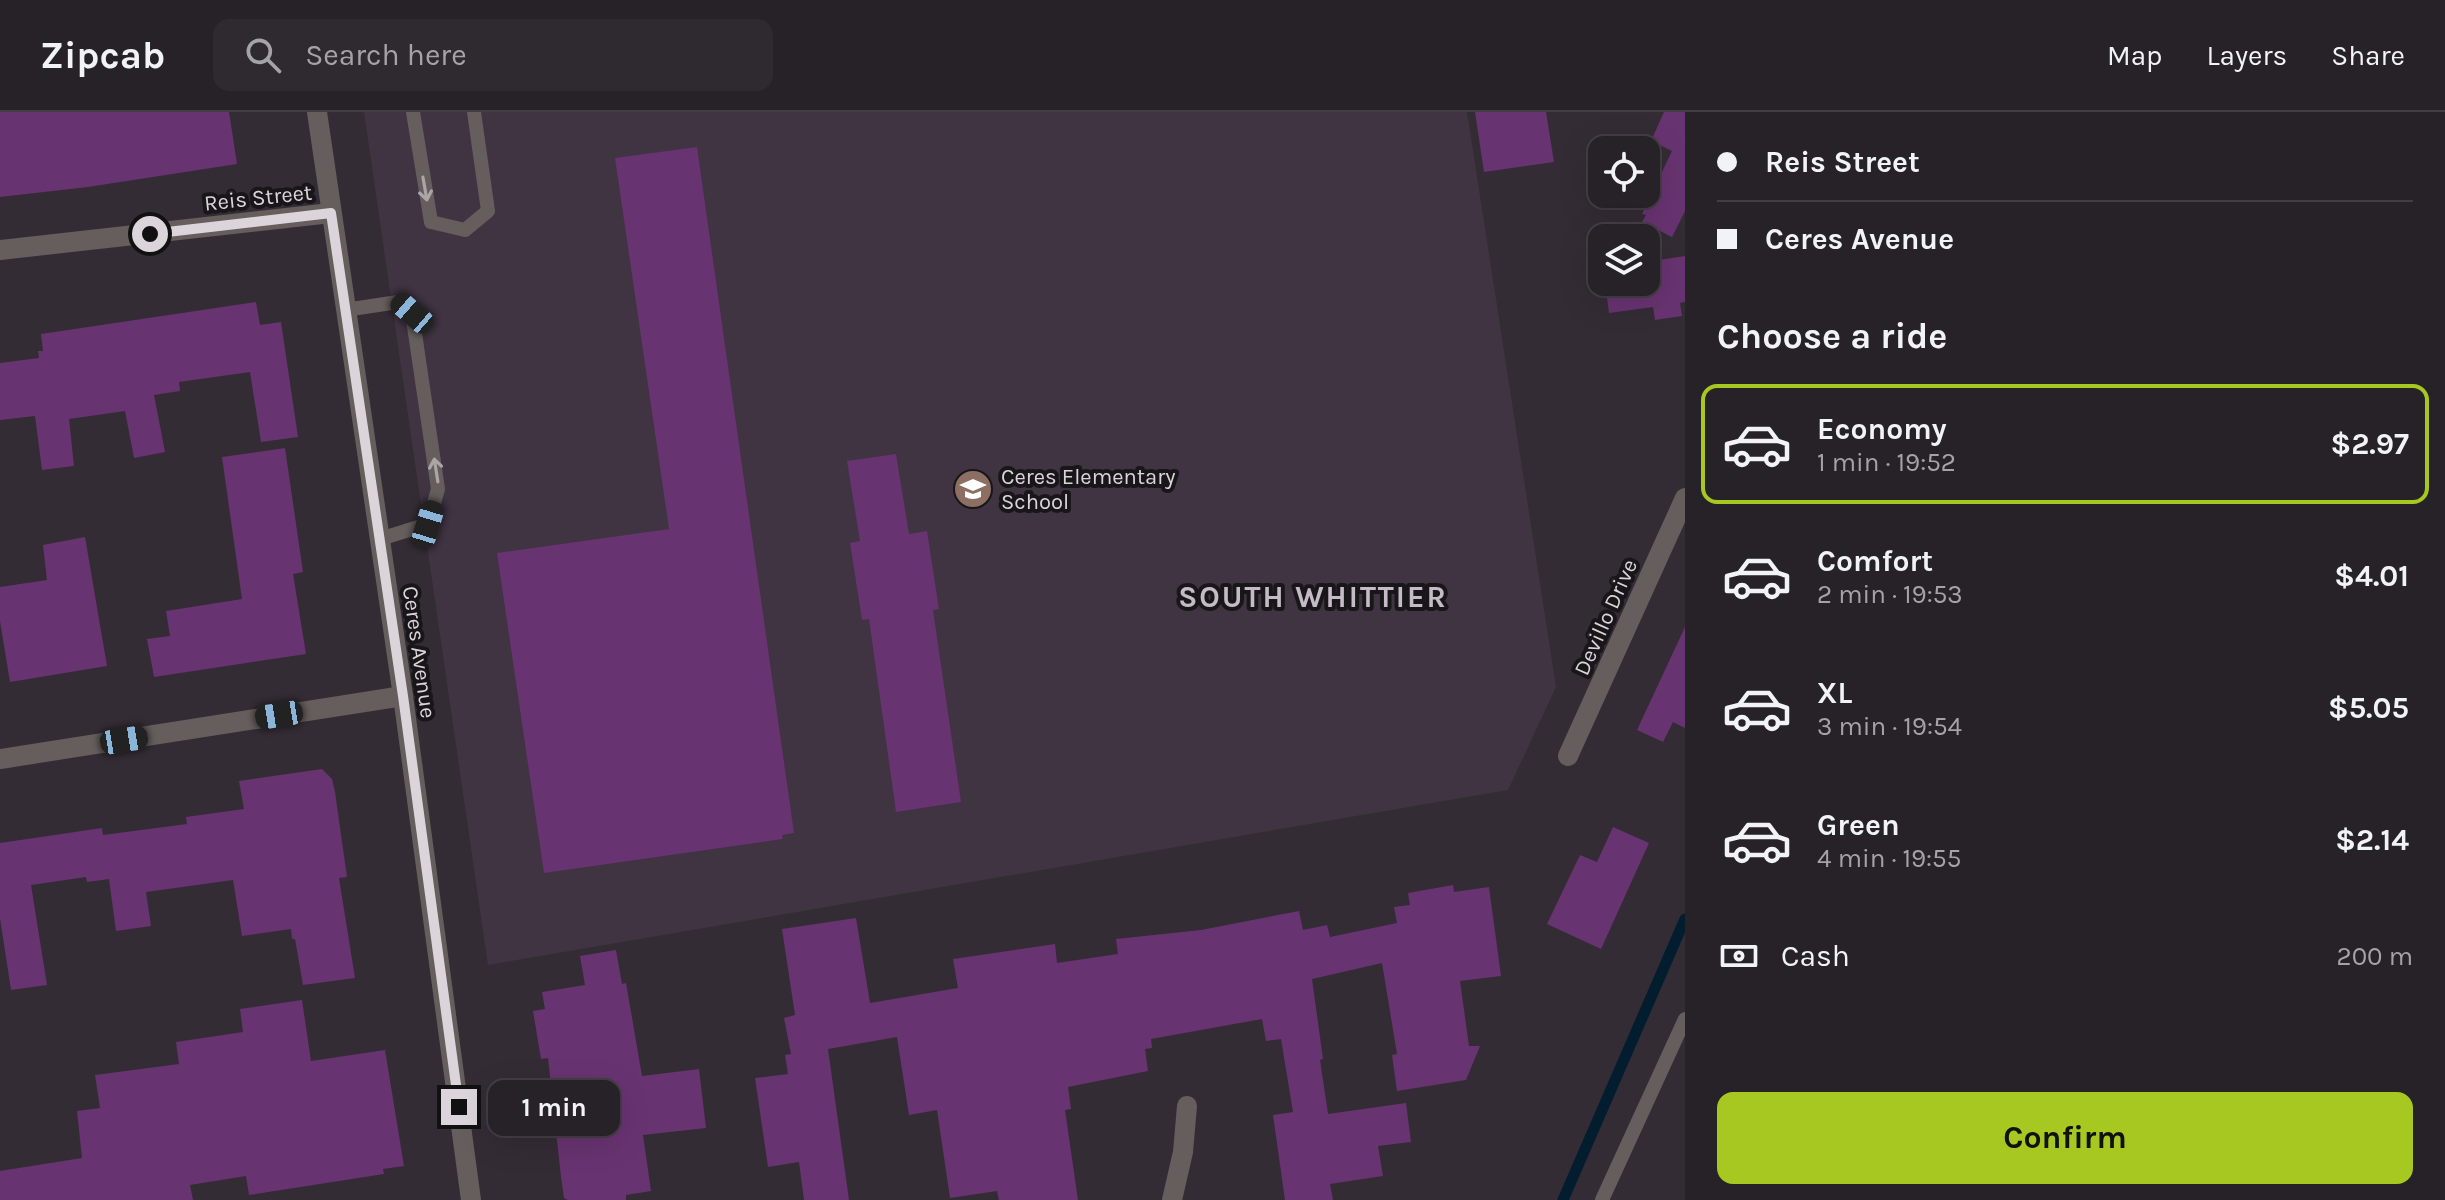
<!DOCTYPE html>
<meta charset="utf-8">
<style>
:root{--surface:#272128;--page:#2f2930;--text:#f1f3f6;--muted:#a4a3a8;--line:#433e45;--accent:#a6c820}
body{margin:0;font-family:Karla,sans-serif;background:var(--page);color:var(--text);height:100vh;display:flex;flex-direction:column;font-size:30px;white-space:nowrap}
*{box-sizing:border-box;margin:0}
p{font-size:26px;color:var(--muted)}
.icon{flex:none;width:44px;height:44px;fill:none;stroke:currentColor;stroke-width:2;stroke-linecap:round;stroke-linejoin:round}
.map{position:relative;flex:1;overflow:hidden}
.panel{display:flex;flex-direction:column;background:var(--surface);width:760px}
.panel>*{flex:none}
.guide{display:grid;align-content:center;height:176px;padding:0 32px;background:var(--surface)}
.buttons{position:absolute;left:1588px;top:24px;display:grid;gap:16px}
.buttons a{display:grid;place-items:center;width:72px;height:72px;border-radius:16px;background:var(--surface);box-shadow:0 8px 32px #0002,0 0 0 2px var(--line);font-size:40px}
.end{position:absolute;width:36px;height:36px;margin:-18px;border:10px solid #dbd5db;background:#111;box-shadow:0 0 0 4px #111}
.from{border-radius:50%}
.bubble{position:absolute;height:56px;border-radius:16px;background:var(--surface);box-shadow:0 8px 32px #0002,0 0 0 2px var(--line);font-size:26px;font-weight:700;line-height:56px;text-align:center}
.car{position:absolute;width:24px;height:48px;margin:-24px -12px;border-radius:10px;box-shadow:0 0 6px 2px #0007;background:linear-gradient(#222 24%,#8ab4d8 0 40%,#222 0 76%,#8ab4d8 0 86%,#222 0)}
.guide b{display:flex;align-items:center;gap:28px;height:76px;font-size:30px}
.guide b+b{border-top:2px solid var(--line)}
.guide i{width:20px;height:20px;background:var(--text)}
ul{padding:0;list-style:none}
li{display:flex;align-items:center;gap:24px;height:120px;margin:0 16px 12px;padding:0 16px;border:4px solid transparent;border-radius:16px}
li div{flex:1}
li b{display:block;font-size:30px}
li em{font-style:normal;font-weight:700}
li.selected{border-color:var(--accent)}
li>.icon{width:72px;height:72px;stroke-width:1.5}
h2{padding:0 32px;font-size:36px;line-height:96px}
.pay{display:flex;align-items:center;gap:20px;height:88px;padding:0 32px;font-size:30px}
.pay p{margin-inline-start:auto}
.action{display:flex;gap:16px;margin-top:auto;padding:16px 32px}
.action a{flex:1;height:92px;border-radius:16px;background:var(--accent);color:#111;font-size:32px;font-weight:700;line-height:92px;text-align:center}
header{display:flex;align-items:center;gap:48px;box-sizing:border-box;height:112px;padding:0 40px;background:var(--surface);border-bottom:2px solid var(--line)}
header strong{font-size:38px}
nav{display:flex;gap:44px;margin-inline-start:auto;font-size:28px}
.search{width:560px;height:72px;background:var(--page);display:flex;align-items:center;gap:20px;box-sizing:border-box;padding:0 28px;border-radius:16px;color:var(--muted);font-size:30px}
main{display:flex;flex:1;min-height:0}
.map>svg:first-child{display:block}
.built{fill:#403342}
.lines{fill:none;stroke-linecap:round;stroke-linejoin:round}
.stream{stroke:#021e2e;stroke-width:11}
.building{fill:#683371}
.service{stroke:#655e5c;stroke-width:14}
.minor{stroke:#655e5c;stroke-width:20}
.tertiary{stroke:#655e5c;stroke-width:20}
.oneway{stroke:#aca5a8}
.route{stroke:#dbd5db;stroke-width:10}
.labels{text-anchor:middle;stroke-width:8;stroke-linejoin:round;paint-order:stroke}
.street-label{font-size:22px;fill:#dbd5db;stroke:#19161a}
.poi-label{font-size:22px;fill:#dbd5db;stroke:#19161a;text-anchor:start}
.district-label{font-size:30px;font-weight:bold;letter-spacing:2px;fill:#c5bbc7;stroke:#19161a}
</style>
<header>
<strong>Zipcab</strong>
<div class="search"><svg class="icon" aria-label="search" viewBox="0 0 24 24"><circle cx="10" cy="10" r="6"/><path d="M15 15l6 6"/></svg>Search here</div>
<nav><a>Map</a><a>Layers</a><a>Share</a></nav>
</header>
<main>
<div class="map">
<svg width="1685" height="1088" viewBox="0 0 1685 1088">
<rect width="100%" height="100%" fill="#342c35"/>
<!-- built -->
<path class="built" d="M 364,0 L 1467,0 L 1556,575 L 1508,678 L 488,853 Z"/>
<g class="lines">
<!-- stream -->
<path class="stream" d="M 1563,1088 L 1685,807"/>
</g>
<!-- building -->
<path class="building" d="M 0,0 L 229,0 L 237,52 L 88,75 L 0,85 Z
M 1475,0 L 1546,0 L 1554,50 L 1484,60 Z
M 1664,0 L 1685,0 L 1685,99 L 1672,125 L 1642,110 L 1646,103 L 1642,102 L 1672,39 L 1651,29 Z
M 697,35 L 794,721 L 782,723 L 783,727 L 544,761 L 497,441 L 669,417 L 615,46 Z
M 1685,144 L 1685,190 L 1680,191 L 1682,204 L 1655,208 L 1653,195 L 1609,201 L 1605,170 L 1646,170 L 1646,150 Z
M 256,190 L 260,213 L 281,210 L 298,325 L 261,330 L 250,260 L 179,270 L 180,279 L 154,283 L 165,340 L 134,346 L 125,299 L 69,307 L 74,354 L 42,358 L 35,304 L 0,308 L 0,251 L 39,246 L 38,239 L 43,239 L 41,222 Z
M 285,336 L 303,460 L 293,462 L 306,542 L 154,565 L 147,527 L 170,524 L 166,499 L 242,487 L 222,345 Z
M 896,342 L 909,422 L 927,419 L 939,497 L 933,498 L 961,690 L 896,700 L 869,507 L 862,508 L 850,431 L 860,429 L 847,349 Z
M 85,425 L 107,554 L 10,570 L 0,509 L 0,475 L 47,468 L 43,433 Z
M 1685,515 L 1685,616 L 1673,610 L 1663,630 L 1637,618 Z
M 322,657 L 332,667 L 335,680 L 347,765 L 339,766 L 355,866 L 303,873 L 295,827 L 292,827 L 291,817 L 242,824 L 233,768 L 146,780 L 151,814 L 116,819 L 109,767 L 87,770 L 86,765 L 31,773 L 47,873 L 11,878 L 0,806 L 0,731 L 102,716 L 103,723 L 187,712 L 186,705 L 244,697 L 239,669 Z
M 1613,715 L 1649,731 L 1601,837 L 1547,812 L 1580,743 L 1597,750 Z
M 1453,773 L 1454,780 L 1489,775 L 1501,864 L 1460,869 L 1469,934 L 1480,934 L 1466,968 L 1397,979 L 1392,943 L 1397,942 L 1382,851 L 1312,867 L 1323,947 L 1320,948 L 1328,1002 L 1406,991 L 1411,1030 L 1378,1034 L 1383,1064 L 1330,1072 L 1333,1088 L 1285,1088 L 1273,1003 L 1293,1000 L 1281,927 L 1266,929 L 1262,907 L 1151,927 L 1152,936 L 1145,937 L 1148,959 L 1068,975 L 1071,997 L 1065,998 L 1078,1088 L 999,1088 L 997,1079 L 950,1086 L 937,998 L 909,1003 L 897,925 L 828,937 L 849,1088 L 804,1088 L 799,1050 L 768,1055 L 755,966 L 788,962 L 785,943 L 791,942 L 784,906 L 795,903 L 782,817 L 856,806 L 870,891 L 958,876 L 953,847 L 1055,832 L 1057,851 L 1118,842 L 1116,827 L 1201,818 L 1299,799 L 1303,818 L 1327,813 L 1330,825 L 1397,811 L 1394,795 L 1410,793 L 1408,781 Z
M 616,838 L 622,872 L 626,871 L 642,964 L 699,957 L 706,1016 L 643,1023 L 651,1079 L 626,1083 L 626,1088 L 568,1088 L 564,1086 L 561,1065 L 548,946 L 541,947 L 533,899 L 545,897 L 542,880 L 585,873 L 580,844 Z
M 302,888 L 311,949 L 385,938 L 404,1054 L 383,1057 L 384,1062 L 249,1083 L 246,1064 L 190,1073 L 193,1088 L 0,1088 L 0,1059 L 82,1046 L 77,999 L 100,996 L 95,963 L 179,952 L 176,930 L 243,920 L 240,897 Z"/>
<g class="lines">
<!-- service -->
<path class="service" d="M 413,0 L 431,110 L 465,118 L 488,99 L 474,0
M 345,198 L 398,190 L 412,201 L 438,377 L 428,412 L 380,427
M 1602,1088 L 1685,907"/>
<!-- minor -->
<path class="minor" d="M 0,138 L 331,101
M 1568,644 L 1685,386
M 0,647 L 403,584
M 1172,1088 L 1183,1040 L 1187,994"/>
<!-- tertiary -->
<path class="tertiary" d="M 317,0 L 403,584 L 471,1088"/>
</g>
<!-- one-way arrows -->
<defs><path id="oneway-shaft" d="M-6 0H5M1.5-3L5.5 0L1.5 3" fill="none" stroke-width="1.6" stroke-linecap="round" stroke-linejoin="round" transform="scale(2)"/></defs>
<g class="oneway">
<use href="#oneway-shaft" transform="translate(425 77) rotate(80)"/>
<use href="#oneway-shaft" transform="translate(436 358) rotate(-99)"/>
</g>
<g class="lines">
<!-- route -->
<path class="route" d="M 150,122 L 331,101 L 403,584 L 459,995"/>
</g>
<!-- icons -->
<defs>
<symbol id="school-disc" viewBox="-11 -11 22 22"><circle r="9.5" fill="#8d6e63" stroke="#19161a"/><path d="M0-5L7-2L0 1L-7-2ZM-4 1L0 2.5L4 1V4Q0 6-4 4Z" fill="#fff"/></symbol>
</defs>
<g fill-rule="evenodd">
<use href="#school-disc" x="951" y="355" width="44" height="44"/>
</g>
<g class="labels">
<!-- street labels -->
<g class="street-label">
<text transform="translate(258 85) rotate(-6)" y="8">Reis Street</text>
<text transform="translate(1605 505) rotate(-66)" y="8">Devillo Drive</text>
<text transform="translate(420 540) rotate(82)" y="8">Ceres Avenue</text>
</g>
<!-- poi labels -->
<g class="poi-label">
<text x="1001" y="372">Ceres Elementary<tspan x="1001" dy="25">School</tspan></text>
</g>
<!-- district labels -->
<g class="district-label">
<text x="1313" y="495">SOUTH WHITTIER</text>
</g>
</g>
</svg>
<div class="buttons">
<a><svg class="icon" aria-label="locate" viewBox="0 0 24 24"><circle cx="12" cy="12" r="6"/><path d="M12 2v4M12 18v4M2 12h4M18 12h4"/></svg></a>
<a><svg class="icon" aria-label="layers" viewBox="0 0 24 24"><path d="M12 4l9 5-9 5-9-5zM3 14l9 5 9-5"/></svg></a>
</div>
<i class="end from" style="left:150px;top:122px"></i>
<i class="end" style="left:459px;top:995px"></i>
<div class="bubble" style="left:488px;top:968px;width:132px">1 min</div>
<i class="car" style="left:412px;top:201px;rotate:311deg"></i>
<i class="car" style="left:428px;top:412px;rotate:17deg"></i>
<i class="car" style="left:279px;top:603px;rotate:261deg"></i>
<i class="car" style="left:124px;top:628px;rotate:81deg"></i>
</div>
<section class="panel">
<div class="guide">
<b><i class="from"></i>Reis Street</b>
<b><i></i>Ceres Avenue</b>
</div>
<h2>Choose a ride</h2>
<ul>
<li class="selected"><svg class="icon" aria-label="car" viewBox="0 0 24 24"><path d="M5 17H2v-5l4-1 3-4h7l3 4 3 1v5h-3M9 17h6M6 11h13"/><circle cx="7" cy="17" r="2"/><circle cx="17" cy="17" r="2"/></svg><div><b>Economy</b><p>1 min · 19:52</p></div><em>$2.97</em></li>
<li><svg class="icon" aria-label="car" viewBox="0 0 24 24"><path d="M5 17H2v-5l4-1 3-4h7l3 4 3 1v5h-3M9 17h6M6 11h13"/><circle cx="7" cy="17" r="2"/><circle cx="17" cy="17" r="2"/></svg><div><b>Comfort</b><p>2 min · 19:53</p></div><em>$4.01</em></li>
<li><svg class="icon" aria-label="car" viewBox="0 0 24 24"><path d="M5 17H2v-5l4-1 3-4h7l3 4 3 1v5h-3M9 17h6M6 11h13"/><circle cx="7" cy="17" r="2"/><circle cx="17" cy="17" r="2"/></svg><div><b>XL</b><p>3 min · 19:54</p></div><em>$5.05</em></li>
<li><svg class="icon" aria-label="car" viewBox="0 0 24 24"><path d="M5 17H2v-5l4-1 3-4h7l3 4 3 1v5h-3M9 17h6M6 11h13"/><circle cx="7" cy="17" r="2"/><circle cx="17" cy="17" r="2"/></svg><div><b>Green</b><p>4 min · 19:55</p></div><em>$2.14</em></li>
</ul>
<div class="pay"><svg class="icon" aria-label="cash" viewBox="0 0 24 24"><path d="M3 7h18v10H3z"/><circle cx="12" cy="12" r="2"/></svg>Cash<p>200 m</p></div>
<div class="action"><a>Confirm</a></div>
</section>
</main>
